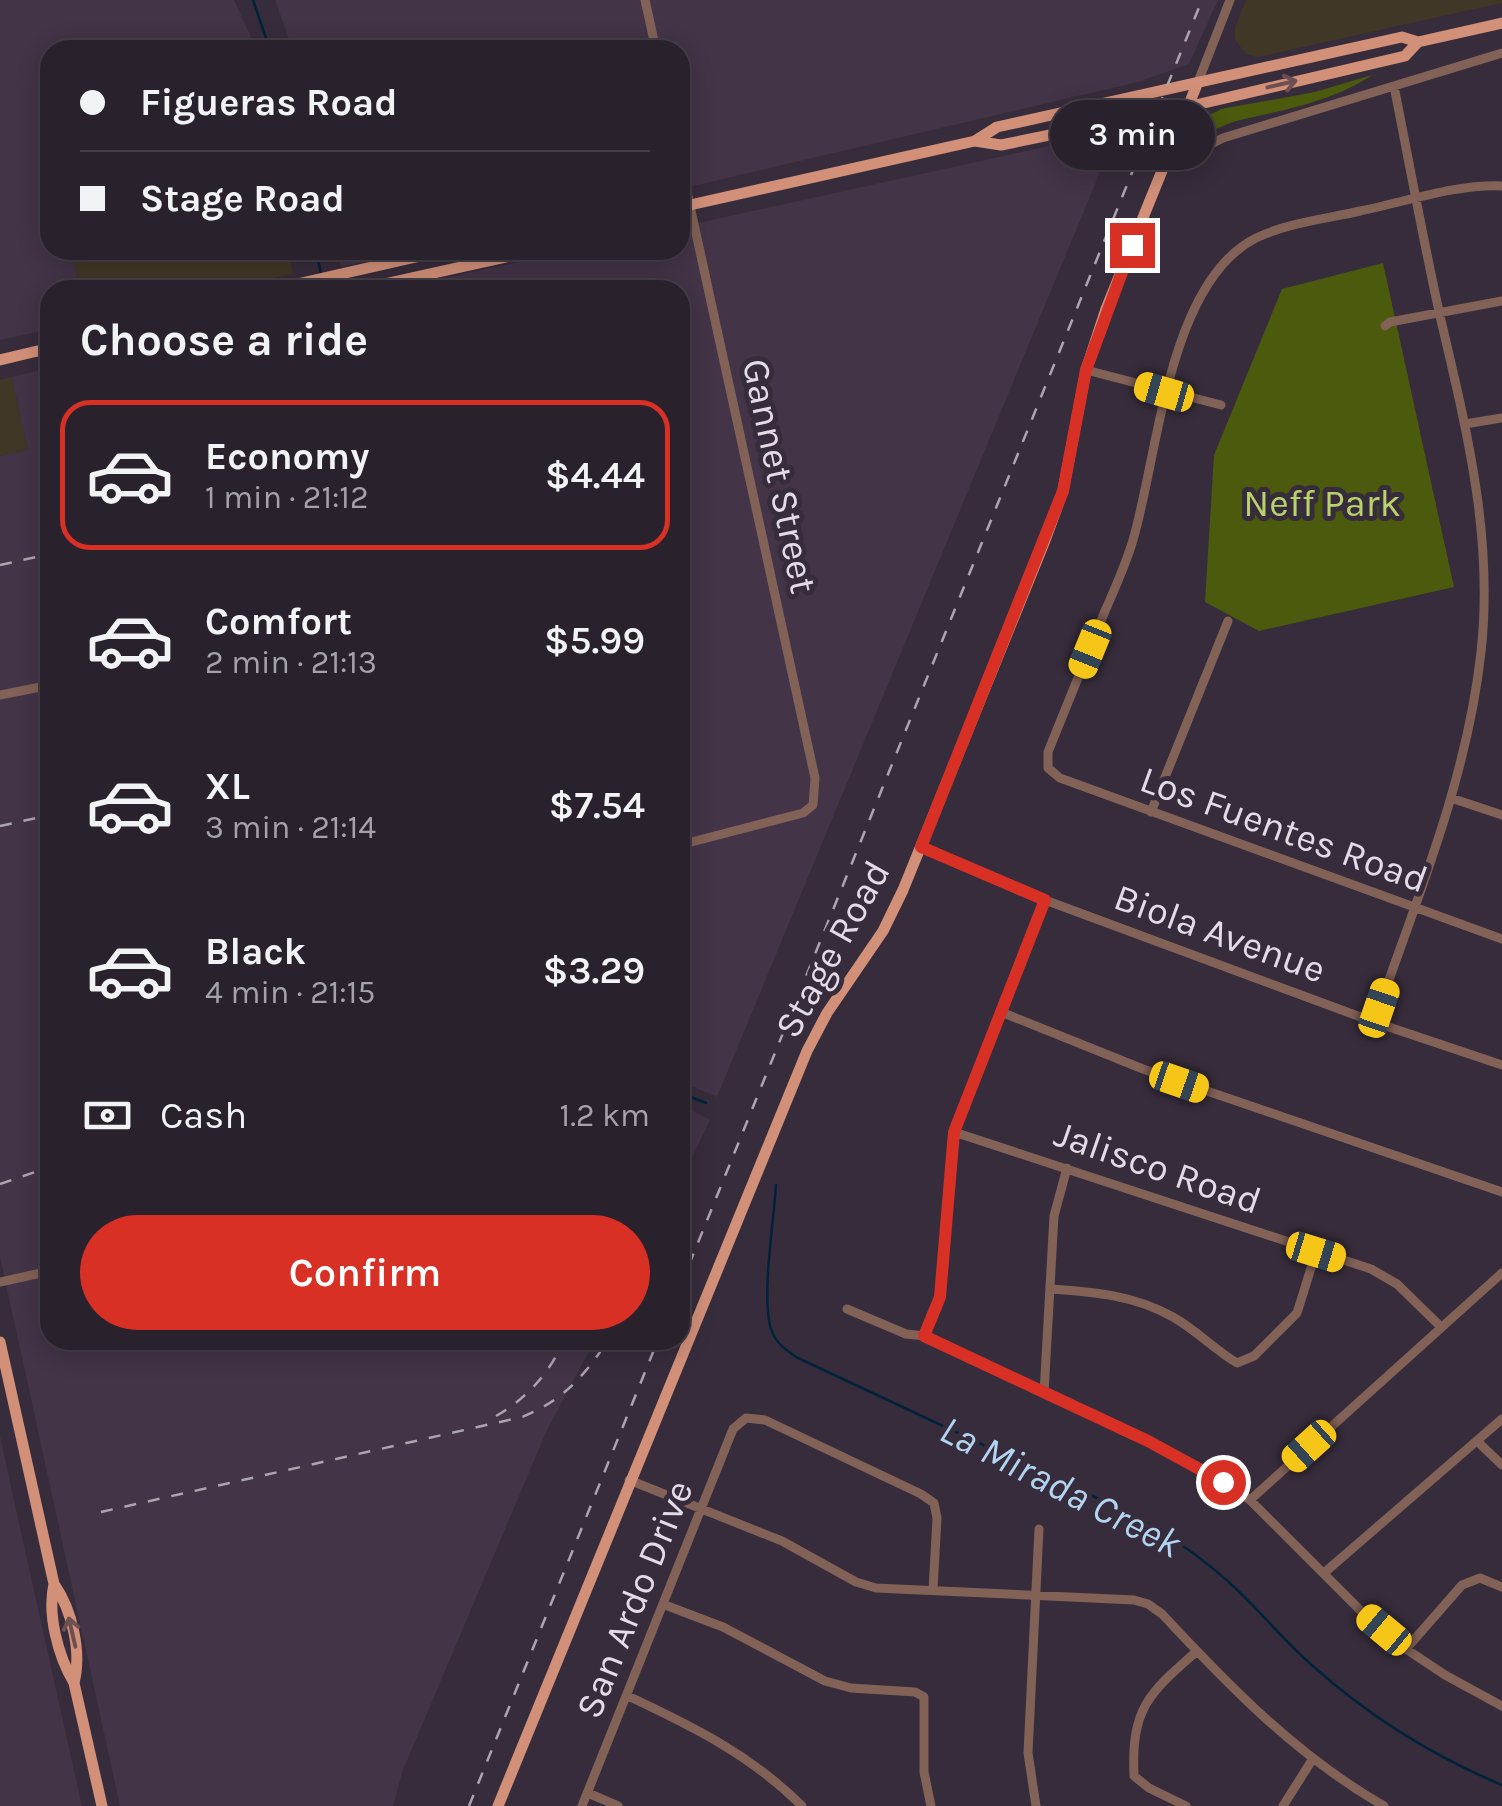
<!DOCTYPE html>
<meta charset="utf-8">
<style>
:root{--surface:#29212c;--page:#312934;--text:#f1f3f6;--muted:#a5a3a9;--line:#453e48;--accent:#d93025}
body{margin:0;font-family:Karla,sans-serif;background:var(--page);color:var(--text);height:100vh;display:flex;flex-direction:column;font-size:38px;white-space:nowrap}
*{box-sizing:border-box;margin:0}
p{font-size:32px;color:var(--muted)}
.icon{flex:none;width:55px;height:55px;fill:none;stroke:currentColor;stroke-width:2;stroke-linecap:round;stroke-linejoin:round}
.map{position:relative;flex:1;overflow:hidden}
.details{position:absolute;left:40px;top:280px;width:650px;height:1070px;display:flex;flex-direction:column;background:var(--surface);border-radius:30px;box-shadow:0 5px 25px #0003,0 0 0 2px var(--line)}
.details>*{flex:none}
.top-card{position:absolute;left:40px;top:40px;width:650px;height:220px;border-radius:30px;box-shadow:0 5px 25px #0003,0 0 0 2px var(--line);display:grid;align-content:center;height:220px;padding:0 40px;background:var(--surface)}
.end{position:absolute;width:45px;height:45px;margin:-22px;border:12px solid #d93025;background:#fff;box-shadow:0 0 0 5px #fff}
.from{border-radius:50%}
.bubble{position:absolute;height:70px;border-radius:35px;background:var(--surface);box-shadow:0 5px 25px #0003,0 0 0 2px var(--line);font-size:32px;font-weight:600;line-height:70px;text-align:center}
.car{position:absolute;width:30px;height:60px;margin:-30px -15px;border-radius:12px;box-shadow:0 0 8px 2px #0007;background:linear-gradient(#f5c518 24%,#345 0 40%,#f5c518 0 76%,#345 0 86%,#f5c518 0)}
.top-card b{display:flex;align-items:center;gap:35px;height:95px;font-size:38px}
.top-card b+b{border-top:2px solid var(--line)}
.top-card i{width:25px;height:25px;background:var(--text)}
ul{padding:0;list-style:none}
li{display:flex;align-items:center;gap:30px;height:150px;margin:0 20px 15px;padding:0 20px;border:5px solid transparent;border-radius:30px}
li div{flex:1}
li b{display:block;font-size:38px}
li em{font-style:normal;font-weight:600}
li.active{border-color:var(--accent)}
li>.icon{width:90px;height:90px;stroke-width:1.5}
h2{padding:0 40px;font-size:45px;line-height:120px}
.pay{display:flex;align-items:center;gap:25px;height:110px;padding:0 40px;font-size:38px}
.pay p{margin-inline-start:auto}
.primary-button{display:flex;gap:20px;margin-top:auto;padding:20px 40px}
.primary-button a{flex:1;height:115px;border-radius:60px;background:var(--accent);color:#fff;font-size:40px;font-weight:600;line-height:115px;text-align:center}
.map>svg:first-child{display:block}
.commercial{fill:#413727}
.built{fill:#433448}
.green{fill:#4b5a0c}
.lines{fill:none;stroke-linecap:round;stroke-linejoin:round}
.stream{stroke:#00233b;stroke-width:2.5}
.minor{stroke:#826156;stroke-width:9}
.major{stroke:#d29079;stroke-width:11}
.rail{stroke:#aca4af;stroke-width:2.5;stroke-dasharray:12 12;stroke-linecap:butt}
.oneway{stroke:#6d4f51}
.route{stroke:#d93025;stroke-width:12}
.labels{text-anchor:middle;stroke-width:10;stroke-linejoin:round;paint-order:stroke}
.street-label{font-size:38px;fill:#e3dce6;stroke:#372c3b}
.park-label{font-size:38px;fill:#b9d26b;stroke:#372c3b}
.water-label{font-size:40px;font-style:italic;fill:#b2d4f0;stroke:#372c3b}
</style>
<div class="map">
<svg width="1502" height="1806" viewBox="0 0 1502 1806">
<rect width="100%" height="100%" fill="#372c3b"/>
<!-- commercial -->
<path class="commercial" d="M 1246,0 L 1502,0 L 1502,3 L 1258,57 L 1246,54 L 1235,40 L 1235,28 Z
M 71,250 L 288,250 L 293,274 L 222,290 L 80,290 Z
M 12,377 L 28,450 L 0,456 L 0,380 Z"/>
<!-- built -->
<path class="built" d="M 0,0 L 234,0 L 257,50 L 50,50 L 50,250 L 71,250 L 80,290 L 50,290 L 50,329 L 0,340 Z
M 275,0 L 1218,0 L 1189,64 L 1138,82 L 680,189 L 680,50 L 293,50 Z
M 1104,134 L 1108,153 L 717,1097 L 680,1081 L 680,290 L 391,290 L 573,250 L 680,250 L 680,227 Z
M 337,250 L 413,250 L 341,267 Z
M 50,368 L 50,1340 L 595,1340 L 547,1430 L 403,1770 L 393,1806 L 120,1806 L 0,1257 L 0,456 L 28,450 L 12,377 Z
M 680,1104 L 710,1120 L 680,1183 Z
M 0,1436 L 17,1514 L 82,1806 L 0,1806 Z"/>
<!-- green -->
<path class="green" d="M 1372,75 C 1334,101 1284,110 1240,120 C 1224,124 1207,134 1189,139 L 1193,128 L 1197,129 L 1204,118 L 1221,109 L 1315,92 Z
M 1383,263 L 1454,587 L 1259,631 L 1205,602 L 1214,455 L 1282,289 Z"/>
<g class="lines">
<!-- stream -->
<path class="stream" d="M 253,0 L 270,50
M 316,250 L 321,274
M 680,1093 L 706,1103
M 776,1185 C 774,1221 761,1297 771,1329 C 776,1344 786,1350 798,1358 L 1133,1515 C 1169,1535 1202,1557 1233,1586 C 1261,1612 1285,1642 1314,1667 C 1370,1717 1433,1756 1502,1785"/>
<!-- minor -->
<path class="minor" d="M 645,0 L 656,50
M 1198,82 L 1230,0
M 1199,150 L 1223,138 L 1502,53
M 680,160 L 815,778 L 813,805 L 803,813 L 680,845
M 1502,186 C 1456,184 1405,202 1360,211 C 1326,219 1287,223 1256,238 C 1168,282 1158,456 1133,540 C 1126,564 1115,588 1105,611 C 1086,658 1067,705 1048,752 L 1048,768 L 1060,778 L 1502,939
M 1385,326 L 1390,322 L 1502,301
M 1086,370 L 1221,405
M 1465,424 L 1502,418
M 0,695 L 50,685
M 1451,798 L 1502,815
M 1151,812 L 1228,621
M 921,847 L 1045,900 L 1374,1022 L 1502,1065
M 1001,1012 L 1143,1069 L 1502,1192
M 1374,1022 C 1416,901 1467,780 1481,652 C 1494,537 1466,427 1440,316 C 1423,239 1409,162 1394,86
M 954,1132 L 1371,1269 L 1397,1284 L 1440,1326
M 0,1282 L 50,1271
M 1051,1289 C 1094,1292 1134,1295 1173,1317 C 1196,1330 1214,1349 1237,1363 L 1254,1356 L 1297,1313 L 1316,1252
M 847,1309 L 906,1334 L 925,1336 L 1148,1441 L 1195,1465 L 1250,1500 L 1362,1612 L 1406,1649 L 1445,1675 L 1502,1706
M 925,1336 L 940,1297 L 954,1132 L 1045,900
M 1044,1393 L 1054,1216 L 1067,1168
M 1477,1441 L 1502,1465
M 629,1480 L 782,1541 L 856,1582 L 876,1588 L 1134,1600 L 1148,1604 L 1162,1614 C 1230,1687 1297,1756 1384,1806
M 1250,1500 L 1502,1273
M 1324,1573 L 1502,1419
M 665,1605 L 723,1627 L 825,1681 L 851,1688 L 915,1692 L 924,1697 L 924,1772 L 931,1806
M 1406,1649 L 1462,1585 L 1480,1578 L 1502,1587
M 628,1696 C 692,1726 751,1755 802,1806
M 588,1793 L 618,1806
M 582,1806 L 733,1429 L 746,1418 L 765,1420 L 921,1494 L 934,1503 L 937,1518 L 933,1590
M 1036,1806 L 1028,1753 L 1039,1529
M 1186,1806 L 1149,1788 L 1134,1776 C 1131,1708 1149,1693 1197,1651
M 1283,1806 L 1312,1760"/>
<!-- major -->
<path class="major" d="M 975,141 L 1001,145 L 1187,107 L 1405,56 L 1418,42
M 680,203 L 690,205 L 975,141 L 997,127 L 1402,37 L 1418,42 L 1502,23
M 293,290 L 297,284 L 447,250
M 357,290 L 538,250
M 0,360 L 50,348
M 0,1342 L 54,1584 C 72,1610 82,1652 74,1683
M 54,1584 C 47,1614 58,1656 74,1683 L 102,1806
M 498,1806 L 807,1051 L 827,1013 L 883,931 L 903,890 L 1044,543 L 1063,491 L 1086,370 L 1106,309 L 1198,82"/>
<!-- rail -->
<path class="rail" d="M 0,565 L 50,554
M 0,826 L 50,815
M 680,1115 L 693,1121
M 0,1184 L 50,1167
M 680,1287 L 1202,0
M 496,1416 C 526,1399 550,1373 564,1340
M 101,1512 L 522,1417 C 562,1401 585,1376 608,1340
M 469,1806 L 658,1340"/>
</g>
<!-- one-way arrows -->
<defs><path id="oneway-shaft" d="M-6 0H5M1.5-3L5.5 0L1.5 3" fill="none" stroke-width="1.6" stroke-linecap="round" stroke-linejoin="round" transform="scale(2.5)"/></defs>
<g class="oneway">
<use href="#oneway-shaft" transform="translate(1282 84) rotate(-13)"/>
<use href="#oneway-shaft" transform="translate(72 1632) rotate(-103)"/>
</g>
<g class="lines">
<!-- route -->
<path class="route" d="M 1132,245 L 1086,370 L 1063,491 L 921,847 L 1045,900 L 954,1132 L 940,1297 L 924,1336 L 1148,1441 L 1223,1482"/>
</g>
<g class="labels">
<!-- street labels -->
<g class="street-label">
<text transform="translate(780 476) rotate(78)" y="13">Gannet Street</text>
<text transform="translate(1284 829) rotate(20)" y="13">Los Fuentes Road</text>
<text transform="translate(1220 933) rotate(20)" y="13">Biola Avenue</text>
<text transform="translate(832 949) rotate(-61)" y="13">Stage Road</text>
<text transform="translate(1158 1167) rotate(19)" y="13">Jalisco Road</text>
<text transform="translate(634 1599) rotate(-68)" y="13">San Ardo Drive</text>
</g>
<!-- park labels -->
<g class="park-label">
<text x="1322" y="516">Neff Park</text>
</g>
<!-- water labels -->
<g class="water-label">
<text transform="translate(1061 1486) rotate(27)" y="14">La Mirada Creek</text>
</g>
</g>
</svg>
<i class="end from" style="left:1223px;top:1482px"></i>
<i class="end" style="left:1132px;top:245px"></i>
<div class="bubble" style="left:1050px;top:100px;width:165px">3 min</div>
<i class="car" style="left:1164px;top:392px;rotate:286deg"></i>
<i class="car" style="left:1090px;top:649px;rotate:202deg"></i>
<i class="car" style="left:1379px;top:1008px;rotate:19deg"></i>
<i class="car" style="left:1179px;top:1082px;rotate:109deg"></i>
<i class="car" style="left:1316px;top:1252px;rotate:107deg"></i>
<i class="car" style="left:1309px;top:1446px;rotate:228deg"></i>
<i class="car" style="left:1384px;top:1630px;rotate:310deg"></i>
<div class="top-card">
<b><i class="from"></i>Figueras Road</b>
<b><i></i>Stage Road</b>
</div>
<section class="details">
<h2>Choose a ride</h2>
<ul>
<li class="active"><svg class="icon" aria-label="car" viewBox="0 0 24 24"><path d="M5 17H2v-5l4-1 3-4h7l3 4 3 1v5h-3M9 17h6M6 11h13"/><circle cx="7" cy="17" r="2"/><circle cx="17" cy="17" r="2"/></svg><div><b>Economy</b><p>1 min · 21:12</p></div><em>$4.44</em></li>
<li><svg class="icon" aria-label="car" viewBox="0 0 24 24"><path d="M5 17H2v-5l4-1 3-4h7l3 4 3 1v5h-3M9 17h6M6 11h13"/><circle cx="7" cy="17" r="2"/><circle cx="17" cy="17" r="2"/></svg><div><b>Comfort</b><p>2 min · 21:13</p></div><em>$5.99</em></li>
<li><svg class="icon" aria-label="car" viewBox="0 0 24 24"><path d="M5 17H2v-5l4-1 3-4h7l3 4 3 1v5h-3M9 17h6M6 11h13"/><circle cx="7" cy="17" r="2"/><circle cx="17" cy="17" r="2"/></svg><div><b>XL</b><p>3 min · 21:14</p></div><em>$7.54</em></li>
<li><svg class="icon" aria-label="car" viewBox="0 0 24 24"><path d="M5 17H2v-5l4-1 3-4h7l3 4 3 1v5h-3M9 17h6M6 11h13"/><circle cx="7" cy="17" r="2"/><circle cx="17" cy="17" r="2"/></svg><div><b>Black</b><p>4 min · 21:15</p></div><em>$3.29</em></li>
</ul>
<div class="pay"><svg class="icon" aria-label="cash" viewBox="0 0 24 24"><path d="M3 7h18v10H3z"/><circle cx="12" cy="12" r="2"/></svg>Cash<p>1.2 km</p></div>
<div class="primary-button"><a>Confirm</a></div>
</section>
</div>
